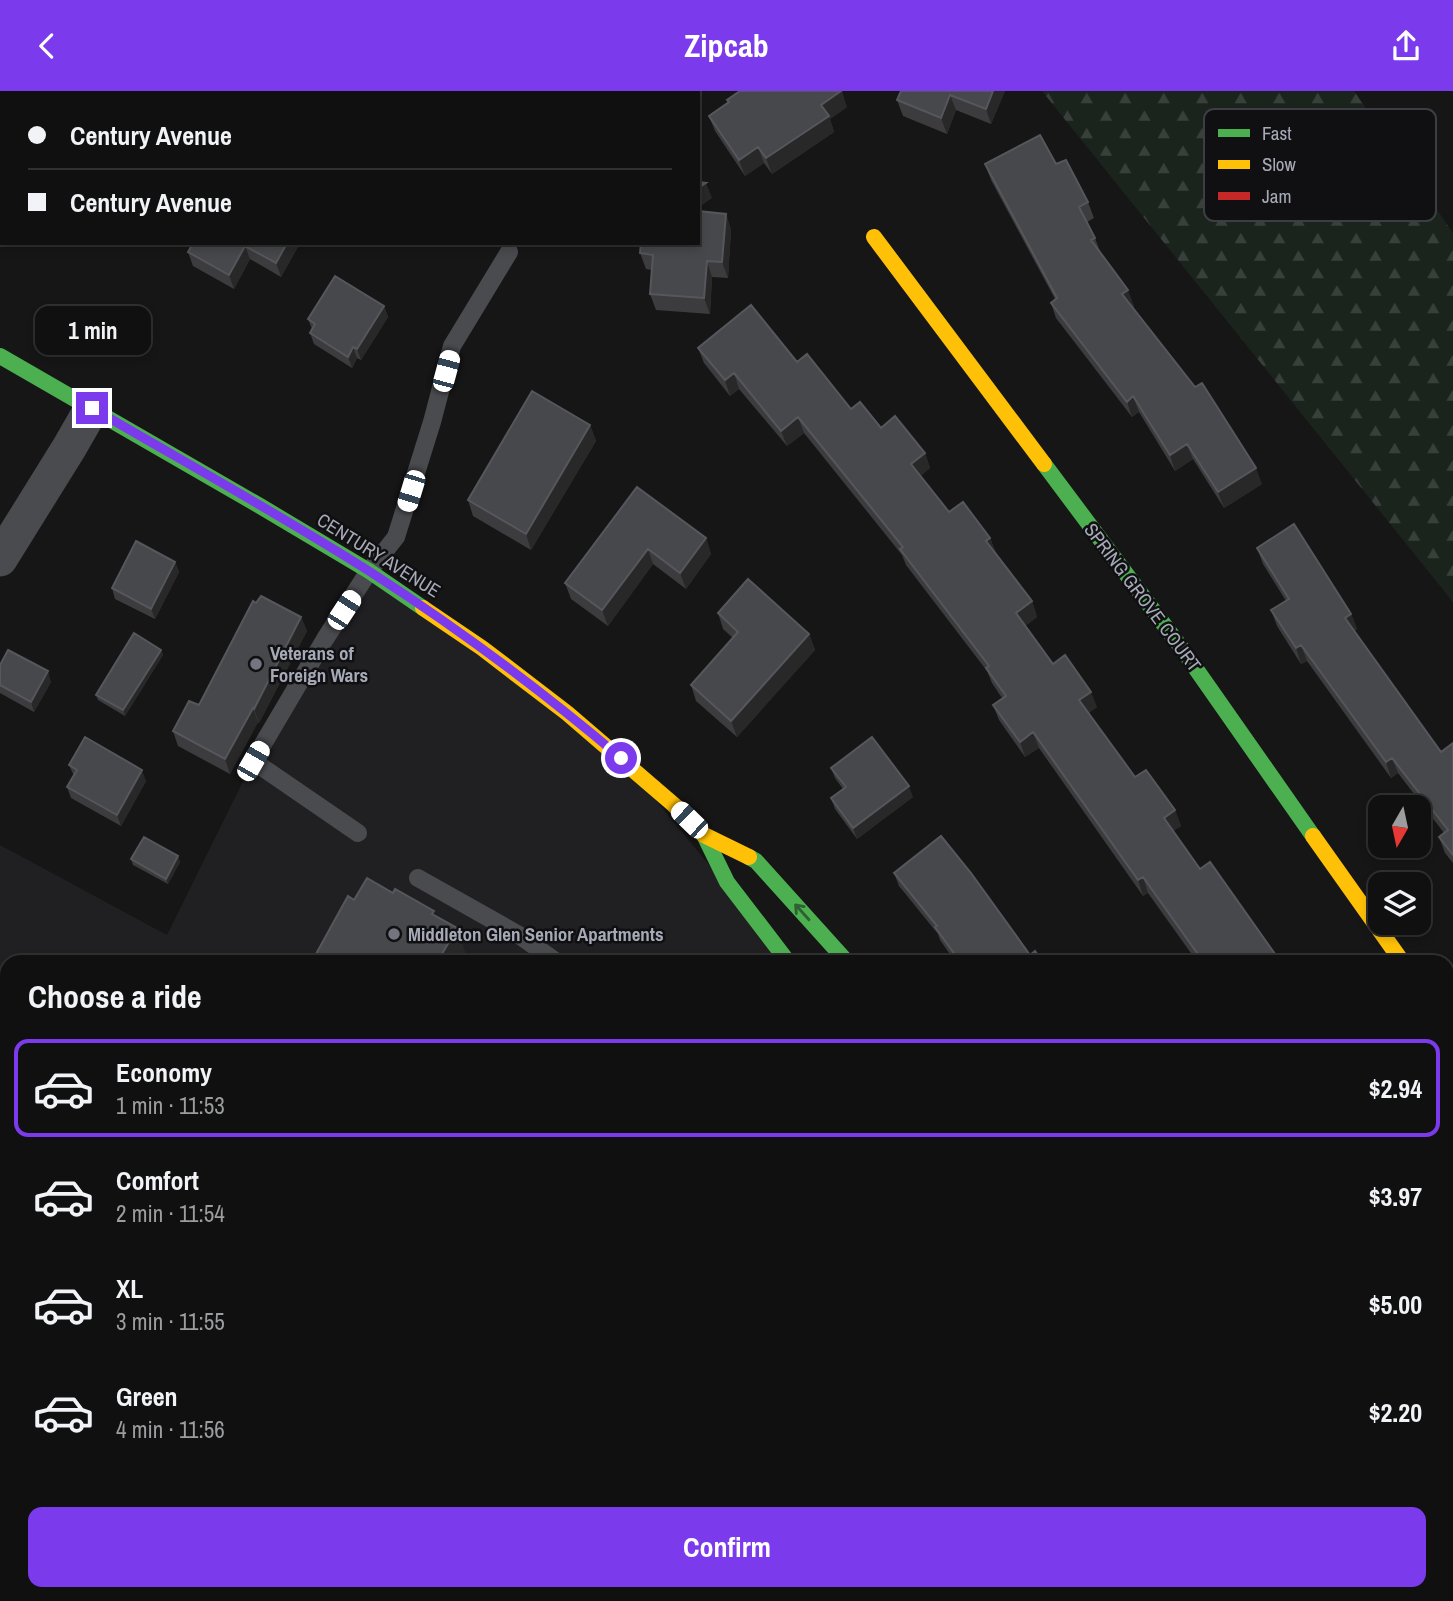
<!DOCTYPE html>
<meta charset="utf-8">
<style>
:root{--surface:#101010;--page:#191919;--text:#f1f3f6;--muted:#9c9d9f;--line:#303030;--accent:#7c3aed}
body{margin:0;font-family:"Archivo Narrow",sans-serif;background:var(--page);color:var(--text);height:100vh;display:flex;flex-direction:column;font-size:26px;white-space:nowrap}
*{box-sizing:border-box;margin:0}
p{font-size:23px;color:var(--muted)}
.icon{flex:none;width:38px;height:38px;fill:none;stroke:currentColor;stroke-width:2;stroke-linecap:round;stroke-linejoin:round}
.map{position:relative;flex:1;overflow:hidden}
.sheet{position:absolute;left:0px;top:864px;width:1454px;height:646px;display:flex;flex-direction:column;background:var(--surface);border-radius:21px 21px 0 0;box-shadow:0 4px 10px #0003,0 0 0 2px var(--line)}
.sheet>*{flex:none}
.guide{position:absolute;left:0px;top:0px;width:700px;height:154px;box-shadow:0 4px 10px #0003,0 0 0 2px var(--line);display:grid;align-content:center;height:154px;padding:0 28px;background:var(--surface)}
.needle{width:46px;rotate:189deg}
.tools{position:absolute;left:1368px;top:704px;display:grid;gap:14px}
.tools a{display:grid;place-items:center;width:63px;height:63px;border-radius:14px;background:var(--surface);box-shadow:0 4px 10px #0003,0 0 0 2px var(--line);font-size:35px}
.end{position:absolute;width:32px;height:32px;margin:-16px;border:9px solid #7c3aed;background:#fff;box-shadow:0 0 0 4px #fff}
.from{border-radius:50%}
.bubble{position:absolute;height:49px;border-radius:14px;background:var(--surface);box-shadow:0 4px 10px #0003,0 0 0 2px var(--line);font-size:23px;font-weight:800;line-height:49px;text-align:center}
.car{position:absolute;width:21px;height:42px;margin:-21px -10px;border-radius:9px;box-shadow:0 0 5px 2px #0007;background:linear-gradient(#fff 24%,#345 0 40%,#fff 0 76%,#345 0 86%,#fff 0)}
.guide b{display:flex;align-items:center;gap:24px;height:66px;font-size:26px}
.guide b+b{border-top:2px solid var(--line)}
.guide i{width:18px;height:18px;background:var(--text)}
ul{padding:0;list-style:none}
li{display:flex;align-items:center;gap:21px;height:98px;margin:0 14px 10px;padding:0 14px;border:4px solid transparent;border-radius:14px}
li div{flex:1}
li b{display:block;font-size:26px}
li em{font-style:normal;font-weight:800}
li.on{border-color:var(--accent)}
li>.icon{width:63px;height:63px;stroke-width:1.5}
h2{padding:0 28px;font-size:32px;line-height:84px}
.action{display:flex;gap:14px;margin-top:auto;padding:14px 28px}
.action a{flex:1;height:80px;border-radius:14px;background:var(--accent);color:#fff;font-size:28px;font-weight:800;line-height:80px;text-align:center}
header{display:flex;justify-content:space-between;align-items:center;height:91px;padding:0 28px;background:var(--accent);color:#fff;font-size:32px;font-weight:800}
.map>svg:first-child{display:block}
.built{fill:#201f22}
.forest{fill:url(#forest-firs)}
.park{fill:url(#park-crowns)}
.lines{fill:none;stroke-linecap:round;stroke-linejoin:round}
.lane{stroke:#494b4f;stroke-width:18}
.street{stroke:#494b4f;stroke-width:35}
.fast{stroke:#4caf50;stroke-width:16}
.slow{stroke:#ffc107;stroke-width:16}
.jam{stroke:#c62828;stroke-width:16}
.wall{fill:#3c3c3e}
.shaded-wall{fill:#282829}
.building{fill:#47484b;stroke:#56575c;stroke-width:2}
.oneway{stroke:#2e6031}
.route{stroke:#7c3aed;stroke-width:9}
.poi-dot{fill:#74767f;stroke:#101012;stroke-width:2.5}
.labels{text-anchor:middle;stroke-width:5;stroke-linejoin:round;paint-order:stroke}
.street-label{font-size:19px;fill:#a6aab7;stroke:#101012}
.poi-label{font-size:19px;font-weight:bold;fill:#a6aab7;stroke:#101012;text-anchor:start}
.key{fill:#101012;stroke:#3d3e44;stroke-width:2}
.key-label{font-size:19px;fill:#a6aab7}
</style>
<header><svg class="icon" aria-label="back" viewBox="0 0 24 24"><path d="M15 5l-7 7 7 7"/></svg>Zipcab<svg class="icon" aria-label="share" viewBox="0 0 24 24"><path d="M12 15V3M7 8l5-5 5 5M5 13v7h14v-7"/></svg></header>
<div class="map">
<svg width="1453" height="1510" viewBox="0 0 1453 1510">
<defs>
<pattern id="forest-firs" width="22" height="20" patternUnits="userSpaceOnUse" patternTransform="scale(1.75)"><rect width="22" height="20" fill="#1b231d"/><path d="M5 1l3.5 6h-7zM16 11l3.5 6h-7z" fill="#39403c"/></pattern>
<pattern id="park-crowns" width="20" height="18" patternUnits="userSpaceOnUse" patternTransform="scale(1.75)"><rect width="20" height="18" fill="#1b231d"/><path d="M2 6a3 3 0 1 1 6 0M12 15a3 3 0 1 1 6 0" fill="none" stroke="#39403c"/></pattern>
</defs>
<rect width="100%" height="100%" fill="#161616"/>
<!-- built -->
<path class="built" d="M 369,480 L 621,667 L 789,871 L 7,872 L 7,1503 L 1246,1503 L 1251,1510 L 0,1510 L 0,754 L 167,844 L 253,670 Z"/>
<!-- forest -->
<path class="forest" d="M 1042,0 L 1354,0 L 1453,142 L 1453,511 Z"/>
<!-- park -->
<path class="park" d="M 7,1370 L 7,1503 L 343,1503 L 340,1510 L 0,1510 L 0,1373 Z"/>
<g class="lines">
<!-- lane -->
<path class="lane" d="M 358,742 L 253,670 L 325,548 L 369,480 L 396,446 L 432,331 L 452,255 L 509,161
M 418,787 L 519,844 L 558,872"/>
<!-- street -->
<path class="street" d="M 0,468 L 69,357 L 92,317
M 1447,934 L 1453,942"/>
<!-- fast -->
<path class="fast" d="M 0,265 L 260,415 L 369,480 L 423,517
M 1044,373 L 1180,555 L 1313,745
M 704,744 L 727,791 L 789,872
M 749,766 L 756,770 L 848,872
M 611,1503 L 654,1510
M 1246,1503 L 1251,1510"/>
<!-- slow -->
<path class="slow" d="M 874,146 L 1044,373
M 423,517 L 482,557 L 567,622 L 674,714 L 704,744 L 749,766
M 1313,745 L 1403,872
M 1447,998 L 1453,994
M 1316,1503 L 1321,1510
M 748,1510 L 754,1503"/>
<!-- jam -->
<path class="jam" d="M 0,1373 L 7,1370"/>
</g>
<!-- wall -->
<path class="wall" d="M 413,0 L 639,0 L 638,2 L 414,2 Z
M 901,0 L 1005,0 L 991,33 L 956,19 L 947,43 L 903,25 L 897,9 Z
M 727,9 L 847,16 L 830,28 L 834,41 L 772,83 L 764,72 L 745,85 L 715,40 L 709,25 L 728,12 Z
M 985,73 L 1056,73 L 1088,111 L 1094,127 L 1087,131 L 1095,147 L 1101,163 L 1134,215 L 1132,216 L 1262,393 L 1224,417 L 1193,368 L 1175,380 L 1139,321 L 1132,326 L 1056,227 L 1051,212 L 1055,208 L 991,89 Z
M 726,123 L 731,139 L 728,187 L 712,186 L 710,223 L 656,219 L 650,203 L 652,179 L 646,178 L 640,162 Z
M 193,152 L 300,152 L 281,186 L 250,168 L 234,198 L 193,175 L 188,161 Z
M 384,215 L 388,226 L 361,269 L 357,267 L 352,277 L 314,253 L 310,242 L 312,238 L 308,228 Z
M 698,257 L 797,271 L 851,318 L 881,337 L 925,362 L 930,377 L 920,385 L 949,421 L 990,447 L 996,462 L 1032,510 L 1037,526 L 1025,535 L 1053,573 L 1097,616 L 1088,622 L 1135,686 L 1175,719 L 1181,735 L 1173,740 L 1200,778 L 1281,872 L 1198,872 L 1148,802 L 1143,805 L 1039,657 L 1025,666 L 999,629 L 993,614 L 1002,607 L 992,592 L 987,580 L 906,474 L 902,464 L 804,342 L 787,355 L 739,298 L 730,305 L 704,272 Z
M 590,334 L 596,350 L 531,459 L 473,425 L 468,409 Z
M 637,396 L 706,447 L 711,463 L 686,498 L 653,473 L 608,535 L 571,508 L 565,492 Z
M 1257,457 L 1351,523 L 1357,538 L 1354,540 L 1441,661 L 1453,652 L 1453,772 L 1445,762 L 1439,746 L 1444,742 L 1398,682 L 1391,687 L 1307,570 L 1301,573 L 1277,535 L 1271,519 L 1286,510 L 1263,473 Z
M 175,471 L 179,481 L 155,528 L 115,508 L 112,497 Z
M 256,512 L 301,526 L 307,540 L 259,632 L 258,631 L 230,683 L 178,655 L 173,640 L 199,614 Z
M 718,522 L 809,543 L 815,559 L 737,646 L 696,610 L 691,594 L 733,547 L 723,538 Z
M 161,559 L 163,564 L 125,625 L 98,609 L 96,604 Z
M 0,574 L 51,591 L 34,621 L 0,602 Z
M 69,674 L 146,690 L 121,735 L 71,707 L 67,696 L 74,685 Z
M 831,677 L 913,706 L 857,748 L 835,718 L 831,707 L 843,698 L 835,687 Z
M 178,765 L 180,771 L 168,793 L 133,774 L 131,768 Z
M 894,782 L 1030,864 L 1043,872 L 956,872 L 940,849 L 938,843 L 899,795 Z
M 1420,1503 L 1447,1503 L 1453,1510 L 1431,1510 L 1430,1508 L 1426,1510 Z"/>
<!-- shaded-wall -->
<path class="shaded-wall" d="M 40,0 L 59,0 L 58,2 L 39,2 Z
M 620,0 L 639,0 L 638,2 L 619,2 Z
M 842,0 L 847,16 L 830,28 L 834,41 L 772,83 L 766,67 L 821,14 Z
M 993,0 L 1005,0 L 991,33 L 986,18 Z
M 950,4 L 956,19 L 947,43 L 941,27 Z
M 758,56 L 764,72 L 745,85 L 739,69 Z
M 2,60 L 1,94 L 0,90 L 0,63 Z
M 706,92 L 712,107 L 698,117 L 698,97 Z
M 726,123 L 731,139 L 728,187 L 722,171 Z
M 287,152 L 300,152 L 281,186 L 276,172 Z
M 245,155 L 250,168 L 234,198 L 229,184 Z
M 707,170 L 712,186 L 710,223 L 704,207 Z
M 1128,199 L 1134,215 L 1127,219 L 1122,203 Z
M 384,215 L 388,226 L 361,269 L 357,258 Z
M 353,256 L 357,267 L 352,277 L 348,266 Z
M 734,282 L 739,298 L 730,305 L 725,289 Z
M 1133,305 L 1139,321 L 1132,326 L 1127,311 Z
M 798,326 L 804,342 L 787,355 L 781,340 Z
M 590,334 L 596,350 L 531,459 L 526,443 Z
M 1187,353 L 1193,368 L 1175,380 L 1170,364 Z
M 925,362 L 930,377 L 916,389 L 911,373 Z
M 1256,377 L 1262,393 L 1224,417 L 1218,401 Z
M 706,447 L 711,463 L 686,498 L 680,482 Z
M 990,447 L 996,462 L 986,450 Z
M 648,458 L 653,473 L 608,535 L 602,519 Z
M 175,471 L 179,481 L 155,528 L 151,518 Z
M 1032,510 L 1037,526 L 1021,538 L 1016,522 Z
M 1351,523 L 1357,538 L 1351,542 L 1345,527 Z
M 301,526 L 307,540 L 259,632 L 254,618 Z
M 809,543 L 815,559 L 737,646 L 731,630 Z
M 1301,554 L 1307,570 L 1301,573 L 1296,557 Z
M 161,559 L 163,564 L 125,625 L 123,619 Z
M 48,580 L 51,591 L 34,621 L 31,611 Z
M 1091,601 L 1097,616 L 1085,625 L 1079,609 Z
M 253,617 L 258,631 L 230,683 L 225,668 Z
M 1033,641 L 1039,657 L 1025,666 L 1020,651 Z
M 1392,667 L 1398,682 L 1391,687 L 1386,671 Z
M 142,679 L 146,690 L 121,735 L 117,724 Z
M 909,695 L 913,706 L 857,748 L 853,737 Z
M 1175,719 L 1181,735 L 1169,743 L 1164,727 Z
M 178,765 L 180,771 L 168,793 L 166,788 Z
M 1143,786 L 1148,802 L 1143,805 L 1138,789 Z
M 457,837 L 467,866 L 464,872 L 445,872 L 442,863 Z
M 6,1093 L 7,1139 L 0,1151 L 0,1104 Z
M 1453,1172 L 1453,1188 L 1451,1190 L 1447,1180 L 1447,1176 Z
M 914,1503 L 950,1503 L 941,1510 L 908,1510 L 907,1508 Z
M 1424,1503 L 1428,1503 L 1430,1508 L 1426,1510 Z"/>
<!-- building -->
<path class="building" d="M 0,0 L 40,0 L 39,2 L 2,2 L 2,60 L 0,63 Z
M 426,0 L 620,0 L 619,2 L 429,2 Z
M 740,0 L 841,0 L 821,14 L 829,25 L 766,67 L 758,56 L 739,69 L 709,25 L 729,11 L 727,9 Z
M 901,0 L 993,0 L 986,18 L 950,4 L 941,27 L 897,9 Z
M 1040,44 L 1056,73 L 1066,69 L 1088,111 L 1079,116 L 1095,147 L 1091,149 L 1128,199 L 1122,203 L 1195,296 L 1202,292 L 1256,377 L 1218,401 L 1187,353 L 1170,364 L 1133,305 L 1127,311 L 1051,212 L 1057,207 L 985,73 Z
M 698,91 L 706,92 L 698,97 Z
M 698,120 L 726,123 L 722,171 L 707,170 L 704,207 L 650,203 L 653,164 L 640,162 L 641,152 L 698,152 Z
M 193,152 L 287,152 L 276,172 L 245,155 L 229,184 L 188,161 Z
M 335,185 L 384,215 L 357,258 L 353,256 L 348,266 L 310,242 L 315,233 L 308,228 Z
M 751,214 L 797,271 L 807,263 L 851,318 L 860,311 L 881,337 L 895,325 L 925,362 L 911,373 L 949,421 L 963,411 L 990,447 L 986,450 L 1032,510 L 1016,522 L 1053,573 L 1065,564 L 1091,601 L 1079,609 L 1135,686 L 1146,679 L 1175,719 L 1164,727 L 1200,778 L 1210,771 L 1280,870 L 1278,872 L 1198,872 L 1202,869 L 1143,786 L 1138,789 L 1033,641 L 1020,651 L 993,614 L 1006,605 L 986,577 L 989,575 L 900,458 L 903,456 L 798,326 L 781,340 L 734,282 L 725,289 L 698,257 Z
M 532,300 L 590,334 L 526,443 L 468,409 Z
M 637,396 L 706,447 L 680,482 L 648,458 L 602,519 L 565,492 Z
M 1294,433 L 1351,523 L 1345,527 L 1441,661 L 1453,652 L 1453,764 L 1439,746 L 1448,739 L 1392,667 L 1386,671 L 1301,554 L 1296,557 L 1271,519 L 1289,508 L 1257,457 Z
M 136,450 L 175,471 L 151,518 L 112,497 Z
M 748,488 L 809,543 L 731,630 L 691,594 L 738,541 L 718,522 Z
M 261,505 L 301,526 L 254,618 L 253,617 L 225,668 L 173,640 L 189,610 L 199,614 L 253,510 L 256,512 Z
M 134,542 L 161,559 L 123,619 L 96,604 Z
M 8,559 L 48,580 L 31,611 L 0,594 L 0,574 Z
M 85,646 L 142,679 L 117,724 L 67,696 L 77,679 L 69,674 Z
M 872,646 L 909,695 L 853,737 L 831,707 L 846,696 L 831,677 Z
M 941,745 L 971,782 L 1030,864 L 1035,860 L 1043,872 L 961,872 L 935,836 L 937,835 L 894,782 Z
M 144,746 L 178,765 L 166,788 L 131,768 Z
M 367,787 L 393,802 L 395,798 L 434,820 L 432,823 L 457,837 L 442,863 L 449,867 L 446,872 L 311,872 L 348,805 L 354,809 Z
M 0,954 L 7,958 L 7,1093 L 6,1093 L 0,1104 Z
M 1453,1094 L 1453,1104 L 1449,1097 Z
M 1453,1117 L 1453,1172 L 1447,1176 L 1447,1121 Z
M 1447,1401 L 1453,1408 L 1453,1510 L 1437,1510 L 1432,1503 L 1447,1503 Z
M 427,1503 L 442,1503 L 458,1510 L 425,1510 Z
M 839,1503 L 914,1503 L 907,1508 L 909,1510 L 828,1510 Z"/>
<!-- one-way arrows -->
<defs><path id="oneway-shaft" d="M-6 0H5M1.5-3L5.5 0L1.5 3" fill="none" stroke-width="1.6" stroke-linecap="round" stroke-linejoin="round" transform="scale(1.75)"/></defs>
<use class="oneway" href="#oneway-shaft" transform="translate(802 821) rotate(-132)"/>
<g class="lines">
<!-- route -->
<path class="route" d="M 92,317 C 186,372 281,424 372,482 C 459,538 542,600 621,667"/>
</g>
<!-- markers -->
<g class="poi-dot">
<circle cx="256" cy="573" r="7"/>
<circle cx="394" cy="843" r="7"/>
</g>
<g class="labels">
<!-- street labels -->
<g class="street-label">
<text transform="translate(379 464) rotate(32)" y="7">CENTURY AVENUE</text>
<text transform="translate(1143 506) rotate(53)" y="7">SPRING GROVE COURT</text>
</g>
<!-- poi labels -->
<g class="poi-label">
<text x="270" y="569">Veterans of<tspan x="270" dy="22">Foreign Wars</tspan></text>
<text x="408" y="850">Middleton Glen Senior Apartments</text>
</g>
</g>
<!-- legend -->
<rect x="1204" y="18" width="232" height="112" rx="10" class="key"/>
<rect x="1218" y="38" width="32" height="8" fill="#4caf50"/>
<rect x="1218" y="69" width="32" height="9" fill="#ffc107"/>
<rect x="1218" y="101" width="32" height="8" fill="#c62828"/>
<g class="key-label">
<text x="1262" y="49">Fast</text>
<text x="1262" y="80">Slow</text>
<text x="1262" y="112">Jam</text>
</g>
</svg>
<div class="tools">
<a><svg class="needle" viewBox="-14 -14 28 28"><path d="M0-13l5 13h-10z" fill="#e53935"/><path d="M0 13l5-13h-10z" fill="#9c9d9f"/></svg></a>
<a><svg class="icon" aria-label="layers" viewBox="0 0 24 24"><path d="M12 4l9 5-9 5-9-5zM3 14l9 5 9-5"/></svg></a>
</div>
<i class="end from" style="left:621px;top:667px"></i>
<i class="end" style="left:92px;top:317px"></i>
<div class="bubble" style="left:35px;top:215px;width:116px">1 min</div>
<i class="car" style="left:446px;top:280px;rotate:15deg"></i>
<i class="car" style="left:411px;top:400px;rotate:197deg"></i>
<i class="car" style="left:344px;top:519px;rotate:33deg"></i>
<i class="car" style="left:253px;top:670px;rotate:30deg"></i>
<i class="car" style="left:689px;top:729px;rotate:314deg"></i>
<div class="guide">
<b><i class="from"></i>Century Avenue</b>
<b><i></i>Century Avenue</b>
</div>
<section class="sheet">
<h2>Choose a ride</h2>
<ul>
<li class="on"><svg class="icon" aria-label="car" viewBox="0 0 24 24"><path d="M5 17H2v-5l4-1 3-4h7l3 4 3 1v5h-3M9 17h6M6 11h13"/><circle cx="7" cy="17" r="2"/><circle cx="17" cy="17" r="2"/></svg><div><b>Economy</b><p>1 min · 11:53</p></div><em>$2.94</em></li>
<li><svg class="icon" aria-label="car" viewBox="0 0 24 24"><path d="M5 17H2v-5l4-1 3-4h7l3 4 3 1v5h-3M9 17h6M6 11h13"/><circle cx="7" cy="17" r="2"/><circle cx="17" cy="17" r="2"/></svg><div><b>Comfort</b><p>2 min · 11:54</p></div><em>$3.97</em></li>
<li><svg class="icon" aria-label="car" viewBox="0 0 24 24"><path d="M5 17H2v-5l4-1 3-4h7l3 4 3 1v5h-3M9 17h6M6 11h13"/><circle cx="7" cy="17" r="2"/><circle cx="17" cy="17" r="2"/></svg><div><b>XL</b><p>3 min · 11:55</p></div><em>$5.00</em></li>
<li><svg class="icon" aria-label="car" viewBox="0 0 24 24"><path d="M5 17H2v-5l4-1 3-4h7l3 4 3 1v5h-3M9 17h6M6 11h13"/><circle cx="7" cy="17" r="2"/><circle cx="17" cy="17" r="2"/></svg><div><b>Green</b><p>4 min · 11:56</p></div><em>$2.20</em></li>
</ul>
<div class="action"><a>Confirm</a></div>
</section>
</div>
